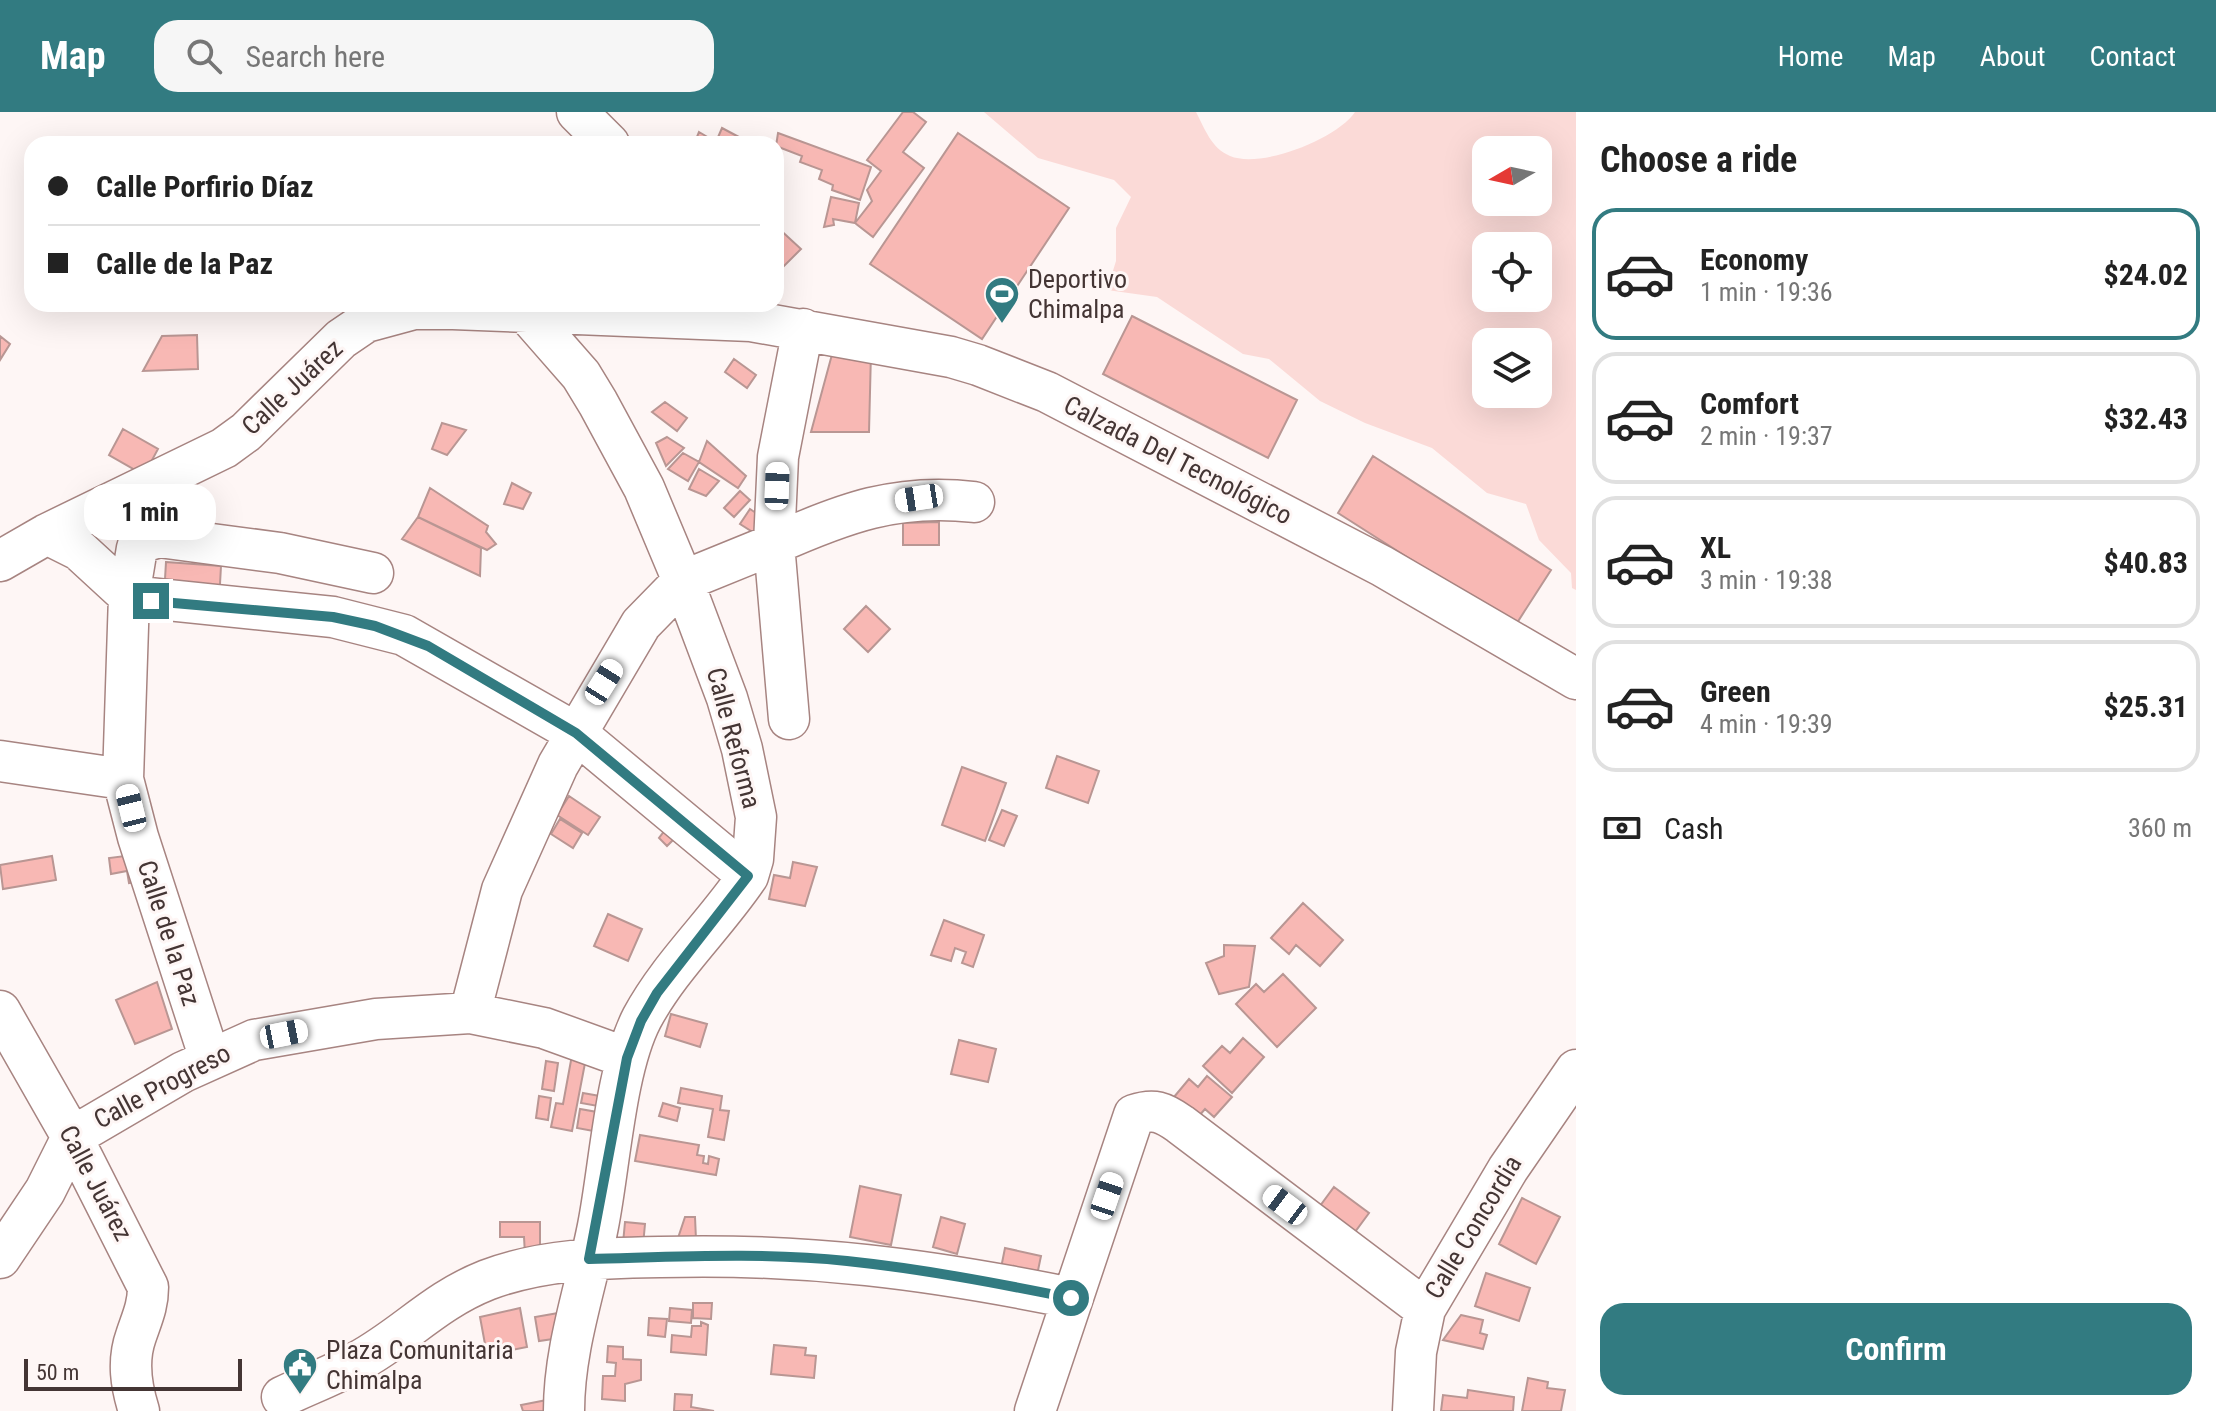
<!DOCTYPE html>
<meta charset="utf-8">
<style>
:root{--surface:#fff;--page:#f6f6f6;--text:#222;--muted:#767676;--line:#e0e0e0;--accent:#327b81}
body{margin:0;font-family:"Roboto Condensed",sans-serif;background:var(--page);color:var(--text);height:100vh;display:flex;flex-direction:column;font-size:30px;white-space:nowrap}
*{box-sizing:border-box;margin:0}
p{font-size:26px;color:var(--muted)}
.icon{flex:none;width:44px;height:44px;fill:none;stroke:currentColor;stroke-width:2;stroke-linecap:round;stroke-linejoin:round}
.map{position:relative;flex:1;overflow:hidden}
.details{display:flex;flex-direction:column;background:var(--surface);width:640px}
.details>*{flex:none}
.top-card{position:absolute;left:24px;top:24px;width:760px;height:176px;border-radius:24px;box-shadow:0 8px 32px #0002;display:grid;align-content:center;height:176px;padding:0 24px;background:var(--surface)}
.needle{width:52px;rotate:261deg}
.buttons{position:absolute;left:1472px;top:24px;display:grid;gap:16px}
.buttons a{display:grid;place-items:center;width:80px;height:80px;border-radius:16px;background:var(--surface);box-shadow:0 8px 32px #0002;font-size:40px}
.scale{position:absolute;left:24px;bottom:20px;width:218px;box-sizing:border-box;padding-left:8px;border:4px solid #443534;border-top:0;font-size:22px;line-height:28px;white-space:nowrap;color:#443534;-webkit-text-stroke:6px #fef6f5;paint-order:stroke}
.end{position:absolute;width:36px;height:36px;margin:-18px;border:10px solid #327b81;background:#fff;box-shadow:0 0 0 4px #fff}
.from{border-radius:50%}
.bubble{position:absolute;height:56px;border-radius:24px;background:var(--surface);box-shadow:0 8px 32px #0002;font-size:26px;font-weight:700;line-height:56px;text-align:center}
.car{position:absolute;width:24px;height:48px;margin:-24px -12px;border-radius:10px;box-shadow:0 0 6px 2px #0007;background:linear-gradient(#fff 24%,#345 0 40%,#fff 0 76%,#345 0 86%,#fff 0)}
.top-card b{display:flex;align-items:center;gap:28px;height:76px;font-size:30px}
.top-card b+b{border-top:2px solid var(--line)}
.top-card i{width:20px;height:20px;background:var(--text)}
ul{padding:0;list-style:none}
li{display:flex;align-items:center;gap:24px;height:132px;margin:0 16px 12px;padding:0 8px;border:4px solid var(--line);border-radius:24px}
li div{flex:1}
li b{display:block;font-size:30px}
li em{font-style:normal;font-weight:700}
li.selected{border-color:var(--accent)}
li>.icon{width:72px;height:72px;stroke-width:1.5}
h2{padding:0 24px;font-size:36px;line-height:96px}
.pay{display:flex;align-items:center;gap:20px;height:88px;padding:0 24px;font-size:30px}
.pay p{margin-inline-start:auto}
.cta{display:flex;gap:16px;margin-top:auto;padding:16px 24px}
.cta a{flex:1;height:92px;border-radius:24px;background:var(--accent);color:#fff;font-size:32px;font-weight:700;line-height:92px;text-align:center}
header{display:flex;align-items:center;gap:48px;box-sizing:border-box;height:112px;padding:0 40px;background:var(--accent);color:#fff}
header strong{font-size:38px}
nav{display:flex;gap:44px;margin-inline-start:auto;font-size:28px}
.search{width:560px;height:72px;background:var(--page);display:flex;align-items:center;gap:20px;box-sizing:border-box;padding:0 28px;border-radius:24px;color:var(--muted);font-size:30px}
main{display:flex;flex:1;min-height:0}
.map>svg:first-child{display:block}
.green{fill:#fbdad7;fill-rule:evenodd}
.building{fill:#f8b8b4;stroke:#b99693;stroke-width:2}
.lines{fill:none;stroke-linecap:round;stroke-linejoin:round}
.minor-casing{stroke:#a78481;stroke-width:43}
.minor{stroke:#fff;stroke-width:40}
.route{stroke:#327b81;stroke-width:10}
.labels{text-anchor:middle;stroke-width:6;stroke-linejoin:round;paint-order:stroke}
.poi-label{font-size:26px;fill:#443534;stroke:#fef6f5;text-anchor:start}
.street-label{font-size:26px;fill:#443534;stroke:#fef6f5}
</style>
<header>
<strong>Map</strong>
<div class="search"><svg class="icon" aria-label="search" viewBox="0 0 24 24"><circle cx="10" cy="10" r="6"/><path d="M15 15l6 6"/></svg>Search here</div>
<nav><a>Home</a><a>Map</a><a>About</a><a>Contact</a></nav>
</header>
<main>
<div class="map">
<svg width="1576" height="1299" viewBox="0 0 1576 1299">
<rect width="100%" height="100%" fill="#fef6f5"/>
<!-- green -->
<path class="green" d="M 984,0 L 1196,0 C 1205,17 1211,36 1230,44 C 1261,57 1337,27 1355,0 L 1576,0 L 1576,478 L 1572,476 L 1571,461 L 1539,428 L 1526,392 L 1487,381 L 1432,336 L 1365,311 L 1320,289 L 1269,247 L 1243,242 L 1157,185 L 1107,178 L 1116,149 L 1116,116 L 1131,85 L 1114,68 L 1038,46 ZM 1486,38 L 1538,38 L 1538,90 L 1486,90 ZM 1486,134 L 1538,134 L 1538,186 L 1486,186 ZM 1486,230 L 1538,230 L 1538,282 L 1486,282 Z"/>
<!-- building -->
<path class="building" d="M 903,0 L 913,0 L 926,10 L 903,40 L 924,56 L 873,125 L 855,111 L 872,89 L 867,78 L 881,59 L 867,48 Z
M 722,16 L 752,32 L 719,32 L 716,30 Z
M 699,20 L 716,30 L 719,32 L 694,32 Z
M 778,21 L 871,55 L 860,88 L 832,78 L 833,73 L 819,67 L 822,58 L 800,50 L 802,44 L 776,34 Z
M 958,21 L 1069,96 L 982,227 L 870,152 Z
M 831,85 L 859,91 L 855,111 L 833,107 L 834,113 L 824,115 Z
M 776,114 L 801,137 L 780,158 L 776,155 Z
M 1132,204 L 1297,288 L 1268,346 L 1103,262 Z
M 197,223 L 198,257 L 143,259 L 162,224 Z
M 0,224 L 10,232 L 0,248 Z
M 834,235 L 871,240 L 869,320 L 811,320 Z
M 734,247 L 756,263 L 747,276 L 725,260 Z
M 665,290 L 687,306 L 677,319 L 652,300 Z
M 442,311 L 466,318 L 447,343 L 432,337 Z
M 123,317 L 158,337 L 144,363 L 109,343 Z
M 667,325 L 684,336 L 666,354 L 656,331 Z
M 707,329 L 746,364 L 738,376 L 699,350 Z
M 683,341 L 699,350 L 688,369 L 668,357 Z
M 1373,344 L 1551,458 L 1515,514 L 1338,401 Z
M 699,357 L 719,369 L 706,384 L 689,377 Z
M 512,371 L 531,381 L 523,397 L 504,392 Z
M 430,376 L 488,414 L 486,420 L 496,432 L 487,438 L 418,405 Z
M 740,379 L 750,388 L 734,405 L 724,396 Z
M 750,397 L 768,409 L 759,424 L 740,412 Z
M 418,405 L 481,436 L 480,464 L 402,427 Z
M 939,410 L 939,433 L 903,433 L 903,411 Z
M 166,450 L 221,454 L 219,490 L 164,484 Z
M 866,494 L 890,517 L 868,540 L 844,517 Z
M 1057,644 L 1099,659 L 1088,691 L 1046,676 Z
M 962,655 L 1006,671 L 985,729 L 942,713 Z
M 569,684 L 600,705 L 588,723 L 557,703 Z
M 1002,698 L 1017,704 L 1004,734 L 989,728 Z
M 560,707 L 582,721 L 573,736 L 551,722 Z
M 665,718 L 680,721 L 667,734 L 659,726 Z
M 133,743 L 149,768 L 129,771 L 127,759 L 111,762 L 109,746 Z
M 52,744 L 56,768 L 3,777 L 0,753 Z
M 793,750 L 817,755 L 805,794 L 769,787 L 774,763 L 790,766 Z
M 1303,791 L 1343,828 L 1320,854 L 1296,833 L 1289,842 L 1271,826 Z
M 608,802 L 642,817 L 628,849 L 594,834 Z
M 944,808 L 984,823 L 973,855 L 962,851 L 966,840 L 955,836 L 951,849 L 931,843 Z
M 1224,833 L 1255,834 L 1249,875 L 1219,882 L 1206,851 L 1224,844 Z
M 1283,862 L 1316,896 L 1277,935 L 1236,892 L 1256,872 L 1264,880 Z
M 157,870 L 172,917 L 135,932 L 116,888 Z
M 671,902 L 707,912 L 700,935 L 665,924 Z
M 1243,926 L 1264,945 L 1232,981 L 1203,954 L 1222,934 L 1230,941 Z
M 959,928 L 996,937 L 988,970 L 951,962 Z
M 572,943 L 586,946 L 572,1019 L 551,1015 L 556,991 L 563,992 Z
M 546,949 L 558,951 L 554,979 L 542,977 Z
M 1207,964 L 1232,985 L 1214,1005 L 1205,997 L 1192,1012 L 1169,991 L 1189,967 L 1198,975 Z
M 681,976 L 722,984 L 720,998 L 729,999 L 724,1028 L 708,1025 L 713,997 L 678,991 Z
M 583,981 L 617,987 L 610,1022 L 577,1016 L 580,997 L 603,1001 L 604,995 L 581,991 Z
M 539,984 L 551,986 L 548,1008 L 536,1006 Z
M 663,991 L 680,996 L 677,1009 L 659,1004 Z
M 640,1023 L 699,1033 L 697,1043 L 704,1044 L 703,1051 L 708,1052 L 709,1044 L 719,1047 L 716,1063 L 635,1049 Z
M 860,1074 L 901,1083 L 891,1133 L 850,1125 Z
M 1334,1075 L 1369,1101 L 1352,1124 L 1317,1098 Z
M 1522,1086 L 1560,1105 L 1536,1152 L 1499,1132 Z
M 685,1105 L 695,1105 L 697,1150 L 678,1126 Z
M 941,1105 L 965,1112 L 957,1142 L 933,1135 Z
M 500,1110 L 540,1110 L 540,1143 L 525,1143 L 524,1125 L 500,1125 Z
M 625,1110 L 645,1112 L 642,1144 L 622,1142 Z
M 1005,1136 L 1041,1144 L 1036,1168 L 1014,1154 L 1010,1169 L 999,1166 Z
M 1486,1161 L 1530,1176 L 1519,1209 L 1475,1194 Z
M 693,1191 L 712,1191 L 711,1207 L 693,1206 Z
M 520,1196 L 527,1235 L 487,1243 L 480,1205 Z
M 670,1196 L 692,1198 L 691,1211 L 669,1209 Z
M 564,1200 L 567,1225 L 539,1229 L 535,1205 Z
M 1461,1203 L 1483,1208 L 1480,1221 L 1487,1223 L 1483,1237 L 1443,1228 Z
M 649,1206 L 667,1207 L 665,1225 L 648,1223 Z
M 701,1210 L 708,1213 L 706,1243 L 671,1240 L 672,1223 L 691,1225 L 692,1214 L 701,1214 Z
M 774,1233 L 806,1236 L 805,1243 L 816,1244 L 814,1266 L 771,1262 Z
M 608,1234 L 623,1235 L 623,1247 L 641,1248 L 641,1268 L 625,1272 L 625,1289 L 602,1287 L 603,1264 L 615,1264 L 616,1251 L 607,1250 Z
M 1528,1266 L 1548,1270 L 1547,1276 L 1565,1278 L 1561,1299 L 1522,1299 Z
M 1468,1278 L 1514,1285 L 1513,1299 L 1441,1299 L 1443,1283 L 1467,1286 Z
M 675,1282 L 692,1283 L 691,1295 L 714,1299 L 674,1299 Z
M 557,1286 L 560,1299 L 523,1299 L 521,1293 Z"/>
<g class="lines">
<defs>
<path id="minor" d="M 577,0 L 609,32
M 524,198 L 581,263 L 598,291 L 644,376 L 683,469 L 727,586 L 742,637 L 756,705 L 753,747 L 748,764 C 715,813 670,854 642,906 C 615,958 610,1053 598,1114 C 586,1176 564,1235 564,1299
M 47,422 L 79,438 L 129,484
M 0,449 L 47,422 L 224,336 L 246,320 L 341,227 L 366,210 L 414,197 L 453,197 L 751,209 L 951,245 L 978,253 L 1047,280 L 1382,454 L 1576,567
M 129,484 L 137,436 L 142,430 L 159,425 L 280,441 L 373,461
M 789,607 L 774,432 C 844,401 897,381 974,390
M 0,649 L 123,667
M 0,899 L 72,1025 L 148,1175 C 148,1194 142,1206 136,1224 C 127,1249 131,1274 139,1299
M 470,901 L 502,778 L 558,653 L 641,512 L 683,469 L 774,432 L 778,345 L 803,217
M 210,947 L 138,725 L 123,667 L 129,484 L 333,505 L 404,523 L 576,621 L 748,764
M 0,1146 L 45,1079 L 72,1025 L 183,960 L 254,928 L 376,907 L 470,901 L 544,916 L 627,946
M 282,1285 C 307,1273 334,1263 359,1249 C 405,1224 434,1189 487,1168 C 542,1147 602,1146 660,1145 C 806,1141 929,1157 1071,1186
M 1035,1299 L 1134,1003 C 1154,996 1163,1000 1180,1012 L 1425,1197
M 1413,1299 L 1416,1240 L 1425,1197 L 1508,1057 L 1576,958"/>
</defs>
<!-- minor casing -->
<use href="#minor" class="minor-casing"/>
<!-- minor -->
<use href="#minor" class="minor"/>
</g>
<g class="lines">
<!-- route -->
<path class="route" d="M 151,489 L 333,505 L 375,514 L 428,534 L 576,621 L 748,764 L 657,881 L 641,909 L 627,946 L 589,1147 C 675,1145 762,1140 847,1149 C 923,1157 996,1171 1071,1186"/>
</g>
<!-- icons -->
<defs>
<symbol id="stadium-pin" viewBox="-11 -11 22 30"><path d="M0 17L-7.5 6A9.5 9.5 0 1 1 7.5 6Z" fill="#327b81" stroke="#fef6f5"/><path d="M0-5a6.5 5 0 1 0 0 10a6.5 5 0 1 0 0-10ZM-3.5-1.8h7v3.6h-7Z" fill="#fff"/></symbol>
<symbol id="civic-pin" viewBox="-11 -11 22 30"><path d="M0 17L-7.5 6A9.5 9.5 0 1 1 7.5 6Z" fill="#327b81" stroke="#fef6f5"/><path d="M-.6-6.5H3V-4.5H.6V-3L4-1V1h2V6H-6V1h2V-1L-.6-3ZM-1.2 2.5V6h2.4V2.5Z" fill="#fff"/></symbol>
</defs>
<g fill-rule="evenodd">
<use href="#stadium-pin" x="982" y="162" width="40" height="54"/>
<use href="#civic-pin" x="280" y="1233" width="40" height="54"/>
</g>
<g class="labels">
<!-- poi labels -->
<g class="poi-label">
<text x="1028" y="176">Deportivo<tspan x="1028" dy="30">Chimalpa</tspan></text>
<text x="326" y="1247">Plaza Comunitaria<tspan x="326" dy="30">Chimalpa</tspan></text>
</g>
<!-- street labels -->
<g class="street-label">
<text transform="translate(292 275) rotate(-43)" y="9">Calle Juárez</text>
<text transform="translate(1178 348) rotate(27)" y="9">Calzada Del Tecnológico</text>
<text transform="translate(734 626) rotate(75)" y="9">Calle Reforma</text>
<text transform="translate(169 821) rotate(72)" y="9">Calle de la Paz</text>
<text transform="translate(162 974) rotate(-28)" y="9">Calle Progreso</text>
<text transform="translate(96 1071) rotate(62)" y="9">Calle Juárez</text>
<text transform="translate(1473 1115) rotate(-59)" y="9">Calle Concordia</text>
</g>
</g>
</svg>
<div class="buttons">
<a><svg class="needle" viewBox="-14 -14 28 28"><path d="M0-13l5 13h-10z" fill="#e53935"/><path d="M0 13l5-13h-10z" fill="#767676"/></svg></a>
<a><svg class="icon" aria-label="locate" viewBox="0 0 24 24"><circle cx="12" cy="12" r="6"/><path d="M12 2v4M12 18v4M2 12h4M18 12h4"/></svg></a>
<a><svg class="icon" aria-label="layers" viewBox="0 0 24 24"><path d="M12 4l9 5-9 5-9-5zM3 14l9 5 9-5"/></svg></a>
</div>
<div class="scale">50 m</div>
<i class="end from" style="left:1071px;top:1186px"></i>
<i class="end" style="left:151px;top:489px"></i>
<div class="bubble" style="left:84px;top:372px;width:132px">1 min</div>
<i class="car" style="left:777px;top:374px;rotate:2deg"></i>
<i class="car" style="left:919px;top:386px;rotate:261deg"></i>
<i class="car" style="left:604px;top:570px;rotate:32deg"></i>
<i class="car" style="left:131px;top:696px;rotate:346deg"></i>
<i class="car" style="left:284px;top:922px;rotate:79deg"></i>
<i class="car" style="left:1107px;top:1084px;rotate:19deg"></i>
<i class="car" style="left:1285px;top:1093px;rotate:307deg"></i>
<div class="top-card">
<b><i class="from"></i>Calle Porfirio Díaz</b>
<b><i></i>Calle de la Paz</b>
</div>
</div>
<section class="details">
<h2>Choose a ride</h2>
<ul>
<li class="selected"><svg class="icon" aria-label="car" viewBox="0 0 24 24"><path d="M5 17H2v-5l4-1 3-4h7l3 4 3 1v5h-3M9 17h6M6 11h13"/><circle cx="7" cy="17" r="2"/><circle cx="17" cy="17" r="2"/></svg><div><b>Economy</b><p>1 min · 19:36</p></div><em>$24.02</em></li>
<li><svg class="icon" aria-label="car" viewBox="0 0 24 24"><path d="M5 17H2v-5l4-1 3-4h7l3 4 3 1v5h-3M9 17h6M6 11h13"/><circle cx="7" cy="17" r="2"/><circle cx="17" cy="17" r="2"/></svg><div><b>Comfort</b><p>2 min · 19:37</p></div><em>$32.43</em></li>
<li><svg class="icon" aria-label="car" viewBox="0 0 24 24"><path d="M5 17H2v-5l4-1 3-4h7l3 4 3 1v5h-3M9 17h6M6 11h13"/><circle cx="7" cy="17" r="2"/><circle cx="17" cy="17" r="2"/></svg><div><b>XL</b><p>3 min · 19:38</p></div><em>$40.83</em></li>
<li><svg class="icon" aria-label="car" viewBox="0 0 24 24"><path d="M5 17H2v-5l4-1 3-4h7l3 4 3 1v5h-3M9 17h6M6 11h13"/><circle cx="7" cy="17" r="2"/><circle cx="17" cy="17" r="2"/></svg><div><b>Green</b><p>4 min · 19:39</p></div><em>$25.31</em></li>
</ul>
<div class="pay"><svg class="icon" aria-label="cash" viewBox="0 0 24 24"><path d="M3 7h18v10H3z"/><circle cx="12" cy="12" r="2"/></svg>Cash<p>360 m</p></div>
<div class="cta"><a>Confirm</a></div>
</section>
</main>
